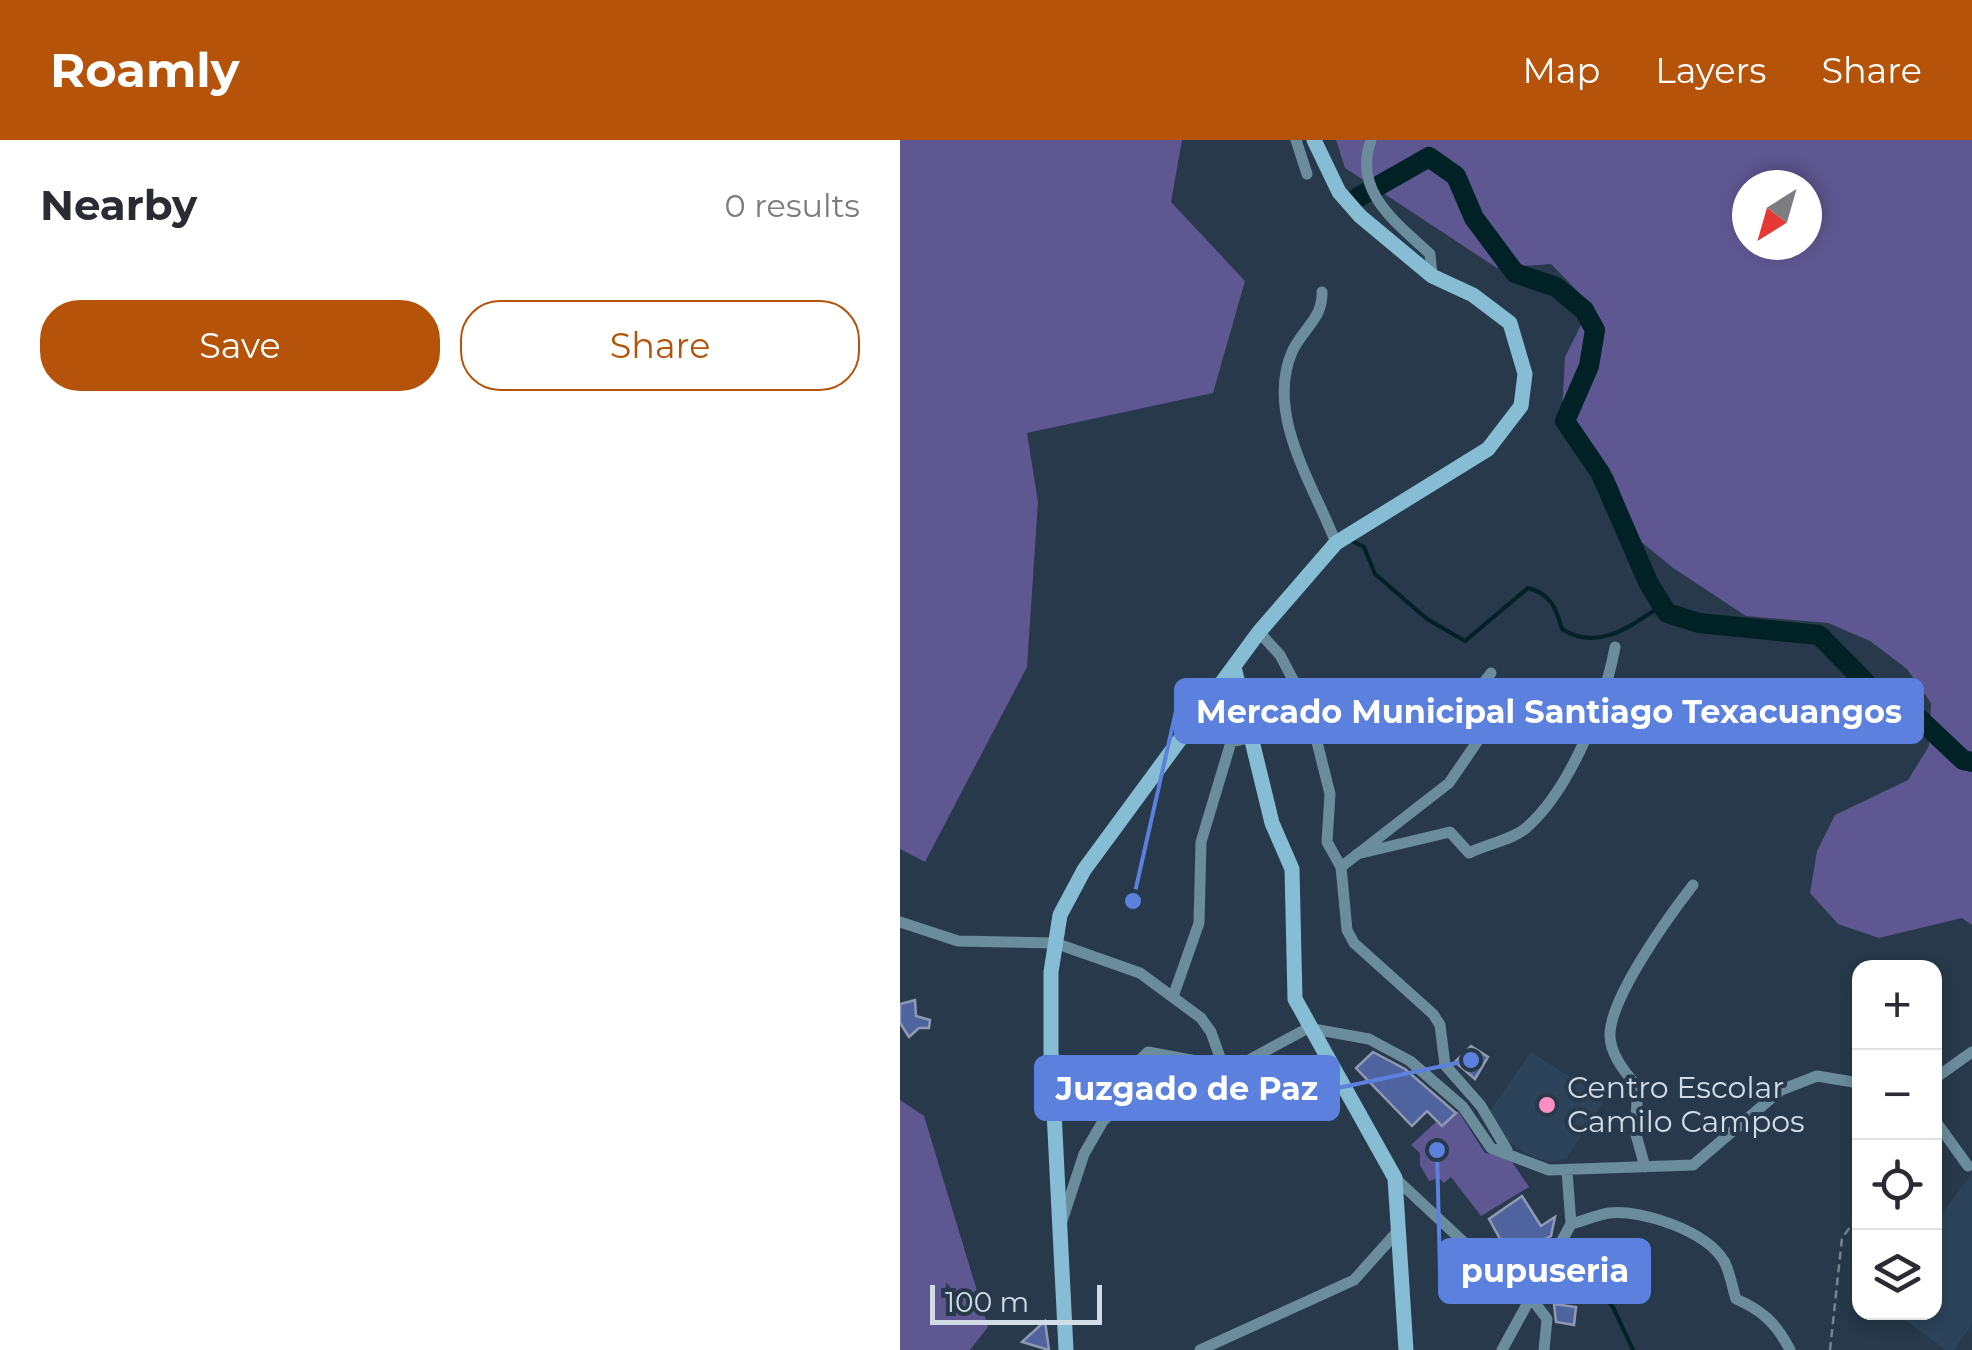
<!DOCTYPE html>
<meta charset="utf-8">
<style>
:root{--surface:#fff;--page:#f7f7f7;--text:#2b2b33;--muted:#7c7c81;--line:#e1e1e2;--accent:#b45309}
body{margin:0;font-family:Montserrat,sans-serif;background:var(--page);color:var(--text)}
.controls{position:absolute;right:30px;bottom:30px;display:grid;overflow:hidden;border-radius:20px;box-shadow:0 5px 15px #0003}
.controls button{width:90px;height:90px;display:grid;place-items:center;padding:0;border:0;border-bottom:2px solid var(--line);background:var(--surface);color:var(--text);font:50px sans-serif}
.compass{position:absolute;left:832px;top:30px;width:90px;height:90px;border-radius:50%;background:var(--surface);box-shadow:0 5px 15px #0003;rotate:217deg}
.scale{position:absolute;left:30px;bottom:25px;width:172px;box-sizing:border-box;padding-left:10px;border:5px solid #d1dce7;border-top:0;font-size:28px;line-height:35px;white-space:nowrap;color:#d1dce7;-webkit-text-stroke:8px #27394a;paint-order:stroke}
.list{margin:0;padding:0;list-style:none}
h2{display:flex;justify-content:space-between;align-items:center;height:130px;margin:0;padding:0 40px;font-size:42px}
h2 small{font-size:32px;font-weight:400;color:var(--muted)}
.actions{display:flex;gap:20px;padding:30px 40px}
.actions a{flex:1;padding:22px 0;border:2px solid var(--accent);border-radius:40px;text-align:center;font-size:35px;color:var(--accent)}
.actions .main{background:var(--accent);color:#fff}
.icon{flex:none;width:55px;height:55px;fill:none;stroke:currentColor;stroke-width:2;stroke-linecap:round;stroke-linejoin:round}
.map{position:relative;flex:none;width:1072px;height:1210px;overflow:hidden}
header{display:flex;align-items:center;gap:60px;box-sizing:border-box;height:140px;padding:0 50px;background:var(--accent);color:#fff}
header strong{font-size:48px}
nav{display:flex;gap:55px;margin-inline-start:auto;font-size:35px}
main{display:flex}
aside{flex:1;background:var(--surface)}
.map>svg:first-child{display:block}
</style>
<header>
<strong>Roamly</strong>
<nav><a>Map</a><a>Layers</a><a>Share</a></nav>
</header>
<main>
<aside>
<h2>Nearby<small>0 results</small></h2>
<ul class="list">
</ul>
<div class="actions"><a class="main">Save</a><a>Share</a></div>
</aside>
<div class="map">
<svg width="1072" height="1210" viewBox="0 0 1072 1210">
<rect width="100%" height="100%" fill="#27394a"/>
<path fill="#2c435a" d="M631,912L705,959L666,1019L649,1022L630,1016L606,1000L589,972Z
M1072,1033V1185L1054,1210H1046L995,1173L1034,1172L1035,1083Z"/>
<path fill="#5f5791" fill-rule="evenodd" d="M0,0H282L271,62L345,141L313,253L127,293L138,362L127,527L25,722L0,709Z
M436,0H1072V785L1062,778L979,798L938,784L910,753L917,711L935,675L1008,640L1029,606L1031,563L1007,529L970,501L928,483L846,476L773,428L739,400L714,337L662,271L665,217L691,165L651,124L597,128L445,28ZM847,45H907V105H847Z
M0,960L24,976L88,1187L70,1210H0Z
M558,971L585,1013L608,1016L629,1047L581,1076L551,1037L544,1043L539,1038L529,1041L520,1025V1013L511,1005L537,981L543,986Z"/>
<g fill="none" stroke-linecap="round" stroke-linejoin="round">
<path stroke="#002125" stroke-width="4" d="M450,400L464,407L475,434L527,479L565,501L628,448C651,454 656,468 662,489C698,512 731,486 762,465
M676,1159L705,1158L713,1167L733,1210"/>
<path stroke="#002125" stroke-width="20" d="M457,58L529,17L556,36L574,78L615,133L656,147L684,170L695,190L689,226L665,281L701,334L749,444L767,473L799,483L919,495L976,553L1010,570L1063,620L1072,622"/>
</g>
<path fill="#4f639e" stroke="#8f99b2" stroke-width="2.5" d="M15,860L16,876L30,880L29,888H19L9,897L0,883V864Z
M571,906L588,917L575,939L555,922Z
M473,912L505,929L556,973L542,986L527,971L512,986L456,928Z
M622,1056L641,1086L655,1077L651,1096L638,1103L642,1110L628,1124L605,1108L589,1079Z
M654,1164L676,1167L674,1185L656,1182Z
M145,1181L149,1210L122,1202Z"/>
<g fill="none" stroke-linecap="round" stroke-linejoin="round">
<path stroke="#758492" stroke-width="2.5" stroke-dasharray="8 5" stroke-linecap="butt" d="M930,1210L942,1098L959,1075"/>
<path stroke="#6b8c9b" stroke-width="11" d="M396,0L407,34
M471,0C452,52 497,83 530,114L532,136
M422,152C423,179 402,189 392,212C365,275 414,346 436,403
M359,492L380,515L409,570L430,654L427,702L441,727L447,790L454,803L533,874L540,885L545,925L581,966L607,1010
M457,714L550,692L569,713C587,704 612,700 626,688C670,650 705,562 715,507
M441,727L549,643L590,583L581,546L591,533
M0,782L58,801L155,803L240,833L301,878L311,892L323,926
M274,854L299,783L301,702L331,602L349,598
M1034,939L1072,912
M1034,979L1068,1026
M745,1027L735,991L738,948C726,933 709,914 710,893C712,855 769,776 793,745
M495,1038L585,1122L641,1143
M162,1081L184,1014L203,981L221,963L232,928L248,912L334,928L408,888L469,899L510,921L563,967L591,1008L649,1030L793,1025L881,950L917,936L959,943
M671,1084C683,1081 697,1075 709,1073C742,1069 806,1091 824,1121C830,1132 832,1147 836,1159C862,1170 877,1184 890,1210
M632,1159L647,1179L644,1210
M300,1210L454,1140L497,1092
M602,1210L671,1084L667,1031"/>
<path stroke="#86bcd4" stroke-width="15" d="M334,527L372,683L392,729L395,859L495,1038L506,1210
M166,1210L151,912V832L160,775L184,730L359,492L436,403L588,309L621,266L625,234L610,183L573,155L532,136L460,76L439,52L414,0"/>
</g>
<circle fill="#fb8fc3" stroke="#27394a" stroke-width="4" cx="647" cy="965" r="10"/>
<g text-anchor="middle" stroke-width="8" stroke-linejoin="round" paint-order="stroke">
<g font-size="30" fill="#d1dce7" stroke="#27394a" text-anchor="start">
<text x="667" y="958">Centro Escolar<tspan x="667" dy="34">Camilo Campos</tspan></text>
</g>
</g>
<path fill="none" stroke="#5c80dd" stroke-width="4" d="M233 761L276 571M571 920L438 948M537 1010L540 1131"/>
<g fill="#5c80dd" stroke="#27394a" stroke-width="4">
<circle cx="233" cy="761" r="10"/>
<circle cx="571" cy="920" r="10"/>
<circle cx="537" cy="1010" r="10"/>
</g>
<g fill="#5c80dd" stroke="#5c80dd" stroke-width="4">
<rect x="276" y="540" width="746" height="62" rx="10"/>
<rect x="136" y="917" width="302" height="62" rx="10"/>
<rect x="540" y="1100" width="209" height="62" rx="10"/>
</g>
<g font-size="32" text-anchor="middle" font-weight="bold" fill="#fff">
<text x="649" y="583">Mercado Municipal Santiago Texacuangos</text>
<text x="287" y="960">Juzgado de Paz</text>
<text x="645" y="1142">pupuseria</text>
</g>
</svg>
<div class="controls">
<button>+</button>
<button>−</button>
<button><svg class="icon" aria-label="locate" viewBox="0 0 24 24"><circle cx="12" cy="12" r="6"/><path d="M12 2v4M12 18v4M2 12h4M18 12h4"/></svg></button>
<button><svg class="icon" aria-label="layers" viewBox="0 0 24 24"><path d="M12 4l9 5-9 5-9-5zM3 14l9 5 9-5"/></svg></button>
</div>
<svg class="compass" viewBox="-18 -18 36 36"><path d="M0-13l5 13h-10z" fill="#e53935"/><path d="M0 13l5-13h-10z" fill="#7c7c81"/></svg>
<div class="scale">100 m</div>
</div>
</main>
